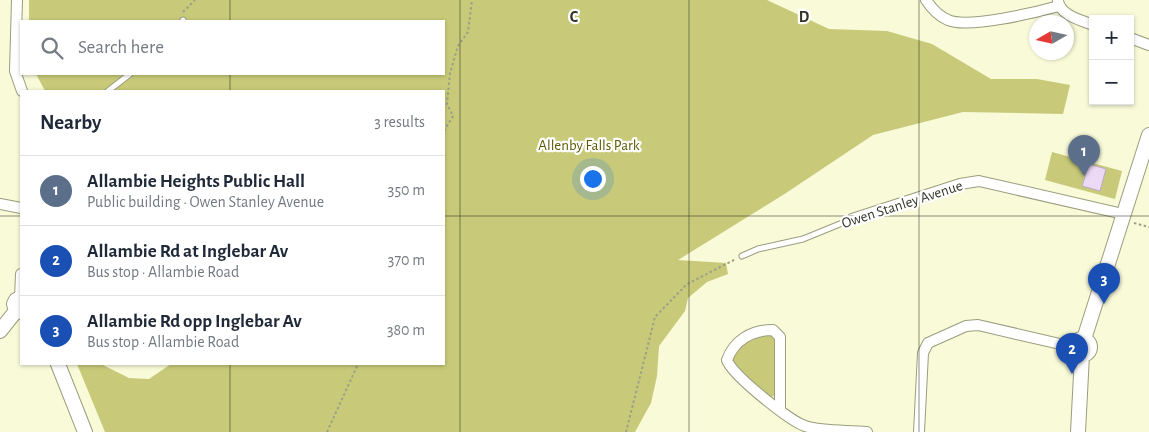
<!DOCTYPE html>
<meta charset="utf-8">
<style>
:root{--surface:#fff;--page:#f2f2f3;--text:#1f2937;--muted:#747a83;--line:#e0e1e3;--accent:#9244b4}
body{margin:0;font-family:"Alegreya Sans",sans-serif;background:var(--page);color:var(--text)}
.controls{position:absolute;right:15px;top:15px;display:grid;overflow:hidden;border-radius:0px;box-shadow:0 1px 4px #0004}
.controls button{width:45px;height:45px;display:grid;place-items:center;padding:0;border:0;border-bottom:1px solid var(--line);background:var(--surface);color:var(--text);font:25px sans-serif}
.compass{position:absolute;left:1029px;top:15px;width:45px;height:45px;border-radius:50%;background:var(--surface);box-shadow:0 1px 4px #0004;rotate:261deg}
.you{position:absolute;left:592px;top:178px;width:18px;height:18px;margin:-12px;border:4px solid #fff;border-radius:50%;background:#1a73e8;box-shadow:0 0 0 8px #1a73e833}
.badge{display:grid;place-items:center;width:32px;height:32px;border-radius:50%;background:var(--accent);color:#fff;font-size:16px;font-weight:700}
.pin{position:absolute;translate:-50% -41px;filter:drop-shadow(0 1px 2px #0008)}
.pin::after{content:'';position:absolute;top:26px;width:18px;height:15px;background:inherit;clip-path:polygon(0 0,100% 0,50% 100%)}
.list{margin:0;padding:0;list-style:none}
h2{display:flex;justify-content:space-between;align-items:center;height:65px;margin:0;padding:0 20px;font-size:21px}
h2 small{font-size:16px;font-weight:400;color:var(--muted)}
.list li{display:grid;grid-template-columns:32px 1fr auto;gap:15px;align-items:center;box-sizing:border-box;height:70px;padding:0 20px;border-top:1px solid var(--line)}
.list b{display:block;font-size:19px;white-space:nowrap}
.list p{margin:0;font-size:16px;white-space:nowrap;color:var(--muted)}
.list em{font-size:16px;font-style:normal;color:var(--muted)}
.icon{flex:none;width:28px;height:28px;fill:none;stroke:currentColor;stroke-width:2;stroke-linecap:round;stroke-linejoin:round}
.map{position:relative;flex:none;width:1149px;height:432px;overflow:hidden}
.search{position:absolute;background:var(--surface);box-shadow:0 1px 4px #0004;left:20px;top:20px;width:425px;height:55px;display:flex;align-items:center;gap:12px;box-sizing:border-box;padding:0 18px;border-radius:0px;color:var(--muted);font-size:19px}
.panel{position:absolute;background:var(--surface);box-shadow:0 1px 4px #0004;left:20px;top:90px;width:425px;height:275px;border-radius:0px}
.map>svg:first-child{display:block}
</style>
<div class="map">
<svg width="1149" height="432" viewBox="0 0 1149 432">
<rect width="100%" height="100%" fill="#f8fad8"/>
<path fill="#c8ca79" d="M29,0H767L829,29L887,31L932,44L991,79H1037L1070,85L1063,114L963,112L873,135L786,193L678,260L726,263L728,274L707,282L688,298L685,311L659,346L657,376L651,403L635,432H105L77,364H101L129,378L149,379L171,364H444V91H45L36,74H444V21H29Z
M1052,152L1122,171L1115,199L1045,180Z
M772,333L776,340L775,388L774,396L771,397L731,362C735,344 755,336 772,333Z"/>
<path fill="#ecd9f6" stroke="#bca9c5" d="M1089,164L1106,169L1100,191L1082,186Z"/>
<g fill="none" stroke-linecap="round" stroke-linejoin="round">
<g stroke="#9b9d7d" stroke-width="7">
<path id="lane" d="M183,21V20
M108,91L130,74
M742,256L758,249L803,239L852,219"/>
</g>
<g stroke="#9b9d7d" stroke-width="12">
<path id="street" d="M17,0L15,71L22,91
M926,0C932,9 938,16 948,20C968,29 1037,12 1059,6
M1058,1C1061,16 1081,20 1093,25
M1130,38L1149,45
M0,204L21,208
M852,219L960,184L979,181L1123,214
M20,298L21,274
M780,409V337L773,330C752,330 734,340 727,360C732,375 790,421 805,426C824,432 847,430 867,432
M919,432L923,353L928,343L966,326L978,325L1073,347"/>
</g>
<g stroke="#9b9d7d" stroke-width="16">
<path id="secondary" d="M21,298L16,300L14,304L16,311L21,312
M0,331L16,311
M1074 347a8 8 0 1 1 16 0a8 8 0 1 1-16 0Z
M1084,339L1149,135
M58,364L85,432
M1078,432L1082,355"/>
</g>
<path stroke="#9e9f87" stroke-width="2" stroke-dasharray="2.5 2.5" stroke-linecap="butt" d="M183,12L195,0
M444,131L453,116L447,104L450,73L458,46L468,32L472,0
M1134,223L1149,227
M327,432L358,364
M626,432L655,317L687,284L736,259"/>
<use href="#lane" stroke="#fff" stroke-width="5"/>
<use href="#street" stroke="#fff" stroke-width="10"/>
<use href="#secondary" stroke="#fff" stroke-width="14"/>
</g>
<path fill="none" stroke="#323326" stroke-width="1" stroke-opacity="0.55" d="M230,0V21M460,0V432M689,0V432M919,0V432M230,74V91M0,216H21M444,216H1149M230,364V432"/>
<g text-anchor="middle" stroke-width="4.5" stroke-linejoin="round" paint-order="stroke">
<g font-size="15" fill="#5b5b07" stroke="#fff">
<text x="589" y="150">Allenby Falls Park</text>
</g>
<g font-size="15" fill="#323326" stroke="#fff">
<text transform="translate(902 204) rotate(-18)" y="5">Owen Stanley Avenue</text>
</g>
</g>
<g font-size="16" text-anchor="middle" font-weight="bold" fill="#323326" stroke="#fff" stroke-width="4.5" stroke-linejoin="round" paint-order="stroke">
<text x="574" y="22">C</text>
<text x="804" y="22">D</text>
</g>
</svg>
<div class="controls">
<button>+</button>
<button>−</button>
</div>
<svg class="compass" viewBox="-18 -18 36 36"><path d="M0-13l5 13h-10z" fill="#e53935"/><path d="M0 13l5-13h-10z" fill="#747a83"/></svg>
<div class="you"></div>
<div class="pin badge" style="left:1084px;top:176px;background:#5c6f8a">1</div>
<div class="pin badge" style="left:1072px;top:374px;background:#1a4fb4">2</div>
<div class="pin badge" style="left:1104px;top:304px;background:#1a4fb4">3</div>
<div class="search"><svg class="icon" aria-label="search" viewBox="0 0 24 24"><circle cx="10" cy="10" r="6"/><path d="M15 15l6 6"/></svg>Search here</div>
<section class="panel">
<h2>Nearby<small>3 results</small></h2>
<ul class="list">
<li><span class="badge" style="background:#5c6f8a">1</span><div><b>Allambie Heights Public Hall</b><p>Public building · Owen Stanley Avenue</p></div><em>350 m</em></li>
<li><span class="badge" style="background:#1a4fb4">2</span><div><b>Allambie Rd at Inglebar Av</b><p>Bus stop · Allambie Road</p></div><em>370 m</em></li>
<li><span class="badge" style="background:#1a4fb4">3</span><div><b>Allambie Rd opp Inglebar Av</b><p>Bus stop · Allambie Road</p></div><em>380 m</em></li>
</ul>
</section>
</div>
